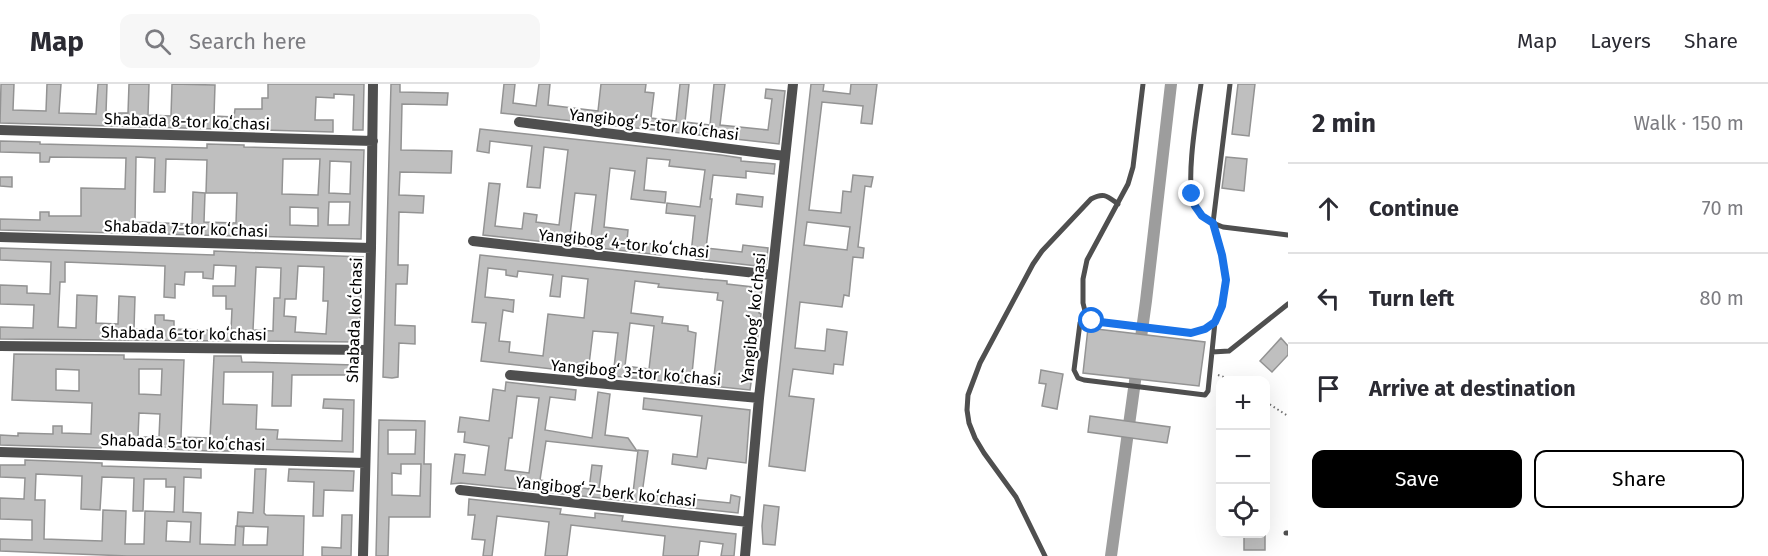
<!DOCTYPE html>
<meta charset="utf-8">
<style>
:root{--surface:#fff;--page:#f7f7f7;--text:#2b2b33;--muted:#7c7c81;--line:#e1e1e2;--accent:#000}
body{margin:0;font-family:"Fira Sans",sans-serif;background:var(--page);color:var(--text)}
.controls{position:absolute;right:18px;bottom:18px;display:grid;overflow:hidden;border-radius:12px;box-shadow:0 6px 24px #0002}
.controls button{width:54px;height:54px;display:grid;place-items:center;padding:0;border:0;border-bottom:2px solid var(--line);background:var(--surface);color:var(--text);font:30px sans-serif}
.stop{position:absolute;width:18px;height:18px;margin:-14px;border:4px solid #1a73e8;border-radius:50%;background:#fff}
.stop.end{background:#1a73e8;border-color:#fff;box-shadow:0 2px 6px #0008}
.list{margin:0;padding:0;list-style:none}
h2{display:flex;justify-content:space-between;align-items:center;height:78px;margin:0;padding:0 24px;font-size:26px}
h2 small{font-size:20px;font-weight:400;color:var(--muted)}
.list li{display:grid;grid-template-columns:39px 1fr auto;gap:18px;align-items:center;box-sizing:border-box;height:90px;padding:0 24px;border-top:2px solid var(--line)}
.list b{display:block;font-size:22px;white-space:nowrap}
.list em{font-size:20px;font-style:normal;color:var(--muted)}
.actions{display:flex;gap:12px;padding:18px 24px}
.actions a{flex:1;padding:14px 0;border:2px solid var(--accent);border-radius:12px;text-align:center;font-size:21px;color:var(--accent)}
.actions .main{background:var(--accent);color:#fff}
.icon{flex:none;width:33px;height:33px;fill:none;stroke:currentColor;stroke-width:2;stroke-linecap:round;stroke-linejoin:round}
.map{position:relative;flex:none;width:1288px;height:472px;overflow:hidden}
header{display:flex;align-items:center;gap:36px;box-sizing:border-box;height:84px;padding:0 30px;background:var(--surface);border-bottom:2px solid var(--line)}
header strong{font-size:28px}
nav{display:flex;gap:33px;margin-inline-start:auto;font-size:21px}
.search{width:420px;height:54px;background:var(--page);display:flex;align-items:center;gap:15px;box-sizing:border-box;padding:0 21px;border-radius:12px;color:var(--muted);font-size:22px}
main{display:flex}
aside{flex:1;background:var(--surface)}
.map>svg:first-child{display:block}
</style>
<header>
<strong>Map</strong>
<div class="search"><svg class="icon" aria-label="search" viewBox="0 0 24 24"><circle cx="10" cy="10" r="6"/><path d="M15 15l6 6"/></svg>Search here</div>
<nav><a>Map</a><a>Layers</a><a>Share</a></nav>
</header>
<main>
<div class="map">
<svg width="1288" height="472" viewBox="0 0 1288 472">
<rect width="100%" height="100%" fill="#fff"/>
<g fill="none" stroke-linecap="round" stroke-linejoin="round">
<path stroke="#9d9d9d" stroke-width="12" d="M1111,472L1146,217L1171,0"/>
</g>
<path fill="#bfbfbf" stroke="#939393" stroke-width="1.5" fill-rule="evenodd" d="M1,0H14L13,26L46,27L47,0H61L59,29L96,30L98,0H107L106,29H128L129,0H149L148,31L171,32L172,0L215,1L214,32L234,33L235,25H262V14H268V0H364L363,46H353L354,11L334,10V14L316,13L315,36H333V48L0,39Z
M391,0H400V8L448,9L447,21L402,20L401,66L452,67L451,89L400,88L399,111L424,112L423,129L399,128L398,181H408L407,200H396L395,241L415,242V260L399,259L398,293L392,294L383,293Z
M504,0H515L513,19L536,22L539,0H550L548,21L598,27L601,0H646L645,8L654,9L651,34L676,37L680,0H689L685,38L710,41L714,0H725L720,41L768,46L772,15L765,14L766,5L785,7L779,60L501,29Z
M811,0H824L823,7L850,10L851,0H877L872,40L861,39L863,22L822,18L809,126L841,129L843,107L851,108L853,91L873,93L871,103L865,102L858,163L864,164L863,174L853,173L849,212L844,211L842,223L800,218L795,264L825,267L827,245L847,248L843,281L834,280L833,290L793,285L789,312L814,315L805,387L769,382ZM807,138L850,143L847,166L804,161Z
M1238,0H1255L1249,52L1232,50Z
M480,45L721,71L741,74V77L775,80L774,90L746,87V94L713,91L710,115H712L706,164L742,168L743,161L768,164L766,183L696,175L697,171L691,170L695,132L666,129L667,119L700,123L705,86L669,82L670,76L647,74L644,106L666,108L665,119L631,115L635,87L610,84L607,112L604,143L628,146L627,157L662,161L661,171L483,151L489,99L500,100L495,142L522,145L524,129L537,131L536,138L559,141L568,66L544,63L540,104L527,103L532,62L490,57L489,69L477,67ZM575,109L596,111L591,153L570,151Z
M0,57L40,58V60L207,64V60L244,61V63L364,66L361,155L0,146V135L40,136V128H49V132H81V104L125,105L126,74L50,73L49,78H40V69L0,68ZM136,73L155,74L154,108H165L166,75L207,76L206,109H237L236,139L204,138L205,109L193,108L192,140L135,138ZM283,75H320L318,111L282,110ZM330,77L351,78L350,110L329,109ZM329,118H350L349,141H328ZM290,123L318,124V142L290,141Z
M1226,73L1247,75L1244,107L1222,104Z
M0,93H12V103L0,102Z
M737,110L763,113L762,123L736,120Z
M0,164L214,171V167L363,173L359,258L0,255V243L33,244L34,221L0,220V201L27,202V209L50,210L51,178L0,176ZM65,178L165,182L164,213L175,214V200L184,201L185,188H203V194L213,195L214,181L236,182L235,202H213V212H226V225H232L231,247L174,245V237L164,236V231H155V246L134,245L135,213L119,212L118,240L96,239L97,212L77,211L76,244L58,243L60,198H65ZM298,182L324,183L323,217H328L326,250L295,248L296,233L284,232L285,215H296ZM256,183L281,184L280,214H274L273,247L253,246Z
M480,171L703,195L727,197V200L762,204L759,229L761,230L750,306L613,292L618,249L593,247L588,289L481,277L486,239L472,238ZM488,184L506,186V191L517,193L518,187L553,191L550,212L560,213L562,192L588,195L584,234L548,230L543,272L509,268L510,258L499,257L503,226L513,228L514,216L485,213ZM635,197L659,200L658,203L718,209L717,216L723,217L714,292L692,290L696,249L688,247V242L662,239L663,233L631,229ZM630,239L654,242L649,285L625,282Z
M1088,244L1205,258L1199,302L1083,289Z
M1281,254L1288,262V271L1272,288L1260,277Z
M14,270L124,271V275L184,276L181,353L210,354L214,272H241L242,278L355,281V291H292L291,322H272L273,288H224L223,320L257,321L256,345L278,346L277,355L342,357L343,325L323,324L324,315L354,316L353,368L244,365L243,367H209L168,365V363L101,361V364L0,361V351L18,352V349L53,350V342H62V349L91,350L92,319L12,316ZM56,285L79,286V307L56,306ZM139,285H162L161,311L139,310ZM139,329L160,330L159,353H138Z
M1041,286L1063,290L1057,325L1042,322L1046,300L1039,299Z
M506,298L576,306L575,316L550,313L545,346L592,354L598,308L610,310L605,351L628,354L637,367L546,357L540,396L589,405L592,381L602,382L599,405L633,409L638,366L648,367L642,410L730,419L731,411L740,413L738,429L461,399L451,400L455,370L465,371L463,389L485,391L489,362L464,358L465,348H458L460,333L489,337L493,305L505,307ZM517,312L539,314L529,389L505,386L509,354H512Z
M644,314L750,326L746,379L708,374L706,385L672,380L673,370L697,373L702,332L643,325Z
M1090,332L1170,343L1167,359L1088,348Z
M379,336L425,337L424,380H431L430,433H389L388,472H376ZM388,346H416L415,370H388ZM401,380H421L420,412L392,411V389L401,390Z
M25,376L102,379V382L201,385V394L184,393L183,428L201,429L200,460L235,461L236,442L244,443L243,461H267L268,443L237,442L238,428L253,429L255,385H266L264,429L266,431L304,432L303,472H128L0,467V455L32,456V436L0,435V414L24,415L25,394L0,393V381H25ZM36,390L82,392L81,425L100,426L102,393L134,394L133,427H143L144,395H166V403H175L174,428L145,427L144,460H125L126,427L103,426L102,457L44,455L45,416H35ZM167,437L191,438L190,458L166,457Z
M289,385L354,387L353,407L324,406L323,432H313L314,398L288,397Z
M469,415L561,425L560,430L595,434V429L623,432L622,437L736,450L734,472H721L723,460L700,457L698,472H663L665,452L571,441L567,472H545L549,438L497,432L492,472H483L485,456L472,455L475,431H468Z
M764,421L779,423L775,461L763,460L762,442Z
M342,431H352L351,472H322V463L341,464Z
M1244,450H1265V466H1244Z"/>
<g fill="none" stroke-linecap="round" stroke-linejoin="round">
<path stroke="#717171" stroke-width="2" stroke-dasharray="1.5 3" stroke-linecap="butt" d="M1218,291L1232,296
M1266,318L1288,332"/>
<path stroke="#4f4f4f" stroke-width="5" d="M1143,0L1133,83L1128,100L1087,176L1083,195V219L1086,231L1092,237L1191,249L1205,245L1215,238L1222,222L1225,196L1222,171L1213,139L1230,0
M1201,0C1197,29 1185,96 1194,120C1199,132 1211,139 1223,143L1288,151
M1086,231L1080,239L1074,286L1078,294L1084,296L1205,311L1208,307L1215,238
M1212,268L1229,267L1288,220
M1286,449H1288
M1045,472L1016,413L984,369L975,354L969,339L967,326L968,311L980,279L1033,180L1042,167L1091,115C1104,108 1107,112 1118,120"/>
<path stroke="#4f4f4f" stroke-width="10" d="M519,38L785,72
M0,46L373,57
M0,153L371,164
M473,157L772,191
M0,262L367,266
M510,291L759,314
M0,368L365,379
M460,406L748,438
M363,472L371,164L373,0
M745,472L759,314L793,0"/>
</g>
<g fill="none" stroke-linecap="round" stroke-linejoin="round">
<path stroke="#1a73e8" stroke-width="8" d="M1092,237L1191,249L1205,245L1215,238L1222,222L1226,196L1222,171L1213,139L1202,132L1195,122L1192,110"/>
</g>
<g text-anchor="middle" stroke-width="4.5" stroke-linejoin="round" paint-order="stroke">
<g font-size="16" fill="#000" stroke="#fff">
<text transform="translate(187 37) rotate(2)" y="6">Shabada 8-tor koʻchasi</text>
<text transform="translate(654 40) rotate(7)" y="6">Yangibogʻ 5-tor koʻchasi</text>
<text transform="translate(186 144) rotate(2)" y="6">Shabada 7-tor koʻchasi</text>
<text transform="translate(624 159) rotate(6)" y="6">Yangibogʻ 4-tor koʻchasi</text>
<text transform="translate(753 234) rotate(-84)" y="6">Yangibogʻ koʻchasi</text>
<text transform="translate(354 236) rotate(-88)" y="6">Shabada koʻchasi</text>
<text transform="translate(184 249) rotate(1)" y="6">Shabada 6-tor koʻchasi</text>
<text transform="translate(636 288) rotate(5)" y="6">Yangibogʻ 3-tor koʻchasi</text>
<text transform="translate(183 358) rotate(2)" y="6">Shabada 5-tor koʻchasi</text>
<text transform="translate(606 407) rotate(6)" y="6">Yangibogʻ 7-berk koʻchasi</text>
</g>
</g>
</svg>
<div class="controls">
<button>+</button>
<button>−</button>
<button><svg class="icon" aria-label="locate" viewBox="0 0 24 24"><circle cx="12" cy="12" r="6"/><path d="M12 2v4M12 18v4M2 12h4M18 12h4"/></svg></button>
</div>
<div class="stop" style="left:1092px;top:237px"></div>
<div class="stop end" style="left:1192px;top:110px"></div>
</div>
<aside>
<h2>2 min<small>Walk · 150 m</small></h2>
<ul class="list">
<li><svg class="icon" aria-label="ahead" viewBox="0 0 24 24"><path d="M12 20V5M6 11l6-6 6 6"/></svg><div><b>Continue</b></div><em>70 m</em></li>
<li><svg class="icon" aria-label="left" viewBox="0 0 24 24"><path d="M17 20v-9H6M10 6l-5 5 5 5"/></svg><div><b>Turn left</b></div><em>80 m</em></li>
<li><svg class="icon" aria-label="arrive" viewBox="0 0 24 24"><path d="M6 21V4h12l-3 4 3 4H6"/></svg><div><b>Arrive at destination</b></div></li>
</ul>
<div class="actions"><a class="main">Save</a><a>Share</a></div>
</aside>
</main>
